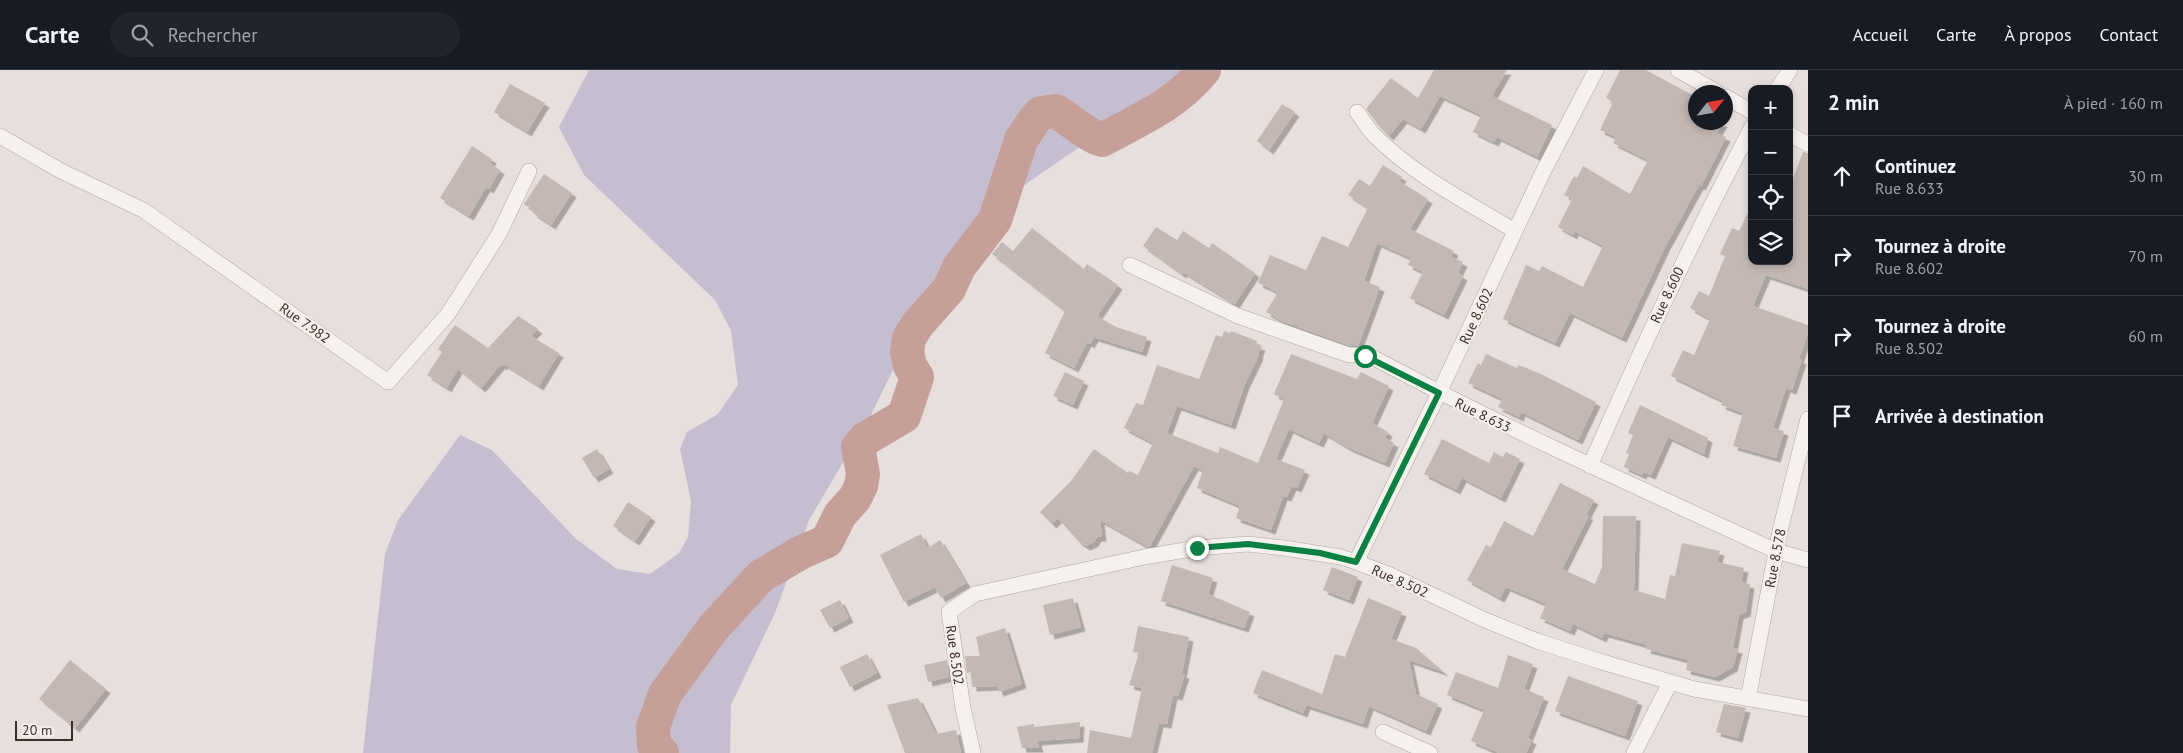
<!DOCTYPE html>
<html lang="fr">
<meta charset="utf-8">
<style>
:root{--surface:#171b24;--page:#20242c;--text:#f1f3f6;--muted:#9ea1a6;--line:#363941}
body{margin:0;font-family:"PT Sans",sans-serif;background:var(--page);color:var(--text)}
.controls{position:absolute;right:15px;top:15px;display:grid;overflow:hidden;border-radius:10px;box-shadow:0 2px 8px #0003}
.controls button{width:45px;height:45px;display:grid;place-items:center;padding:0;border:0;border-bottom:1px solid var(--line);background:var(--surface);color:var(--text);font:25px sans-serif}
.compass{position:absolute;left:1688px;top:15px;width:45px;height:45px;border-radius:50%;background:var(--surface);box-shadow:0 2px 8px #0003;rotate:59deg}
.scale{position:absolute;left:15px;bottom:12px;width:58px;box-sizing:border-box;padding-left:5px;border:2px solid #3c2d27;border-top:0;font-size:14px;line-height:18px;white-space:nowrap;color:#3c2d27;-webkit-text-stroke:4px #f4eeec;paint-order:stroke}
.stop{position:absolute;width:15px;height:15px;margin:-11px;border:4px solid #0b8043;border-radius:50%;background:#fff}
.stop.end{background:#0b8043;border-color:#fff;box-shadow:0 1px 5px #0008}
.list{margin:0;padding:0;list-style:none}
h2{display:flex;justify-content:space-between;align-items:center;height:65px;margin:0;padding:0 20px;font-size:21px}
h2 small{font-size:16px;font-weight:400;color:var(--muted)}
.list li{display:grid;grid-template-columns:32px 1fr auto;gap:15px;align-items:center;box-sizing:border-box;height:80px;padding:0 20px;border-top:1px solid var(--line)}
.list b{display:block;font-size:19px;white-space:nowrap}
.list p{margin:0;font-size:16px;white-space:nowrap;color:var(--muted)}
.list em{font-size:16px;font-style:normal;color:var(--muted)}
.icon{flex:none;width:28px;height:28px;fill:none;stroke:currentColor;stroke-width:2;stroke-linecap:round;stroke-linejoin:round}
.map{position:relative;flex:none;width:1808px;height:683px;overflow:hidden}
header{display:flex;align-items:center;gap:30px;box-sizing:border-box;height:70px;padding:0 25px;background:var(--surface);border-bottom:1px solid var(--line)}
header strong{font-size:24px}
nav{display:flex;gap:28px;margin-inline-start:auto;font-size:18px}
.search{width:350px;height:45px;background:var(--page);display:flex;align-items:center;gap:12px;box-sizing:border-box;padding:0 18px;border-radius:28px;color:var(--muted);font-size:19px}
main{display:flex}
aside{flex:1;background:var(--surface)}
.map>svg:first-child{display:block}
</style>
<header>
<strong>Carte</strong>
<div class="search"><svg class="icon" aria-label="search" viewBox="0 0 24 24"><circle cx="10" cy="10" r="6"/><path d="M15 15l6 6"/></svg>Rechercher</div>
<nav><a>Accueil</a><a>Carte</a><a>À propos</a><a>Contact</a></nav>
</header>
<main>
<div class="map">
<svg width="1808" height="683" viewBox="0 0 1808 683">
<defs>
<filter id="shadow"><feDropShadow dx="4.5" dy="4.5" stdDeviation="0" flood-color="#0004"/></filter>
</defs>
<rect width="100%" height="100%" fill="#e6dfdd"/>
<path fill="#c5bed0" d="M589,0H1201L1132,41L1023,116L936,212L870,347L809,450L775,543L731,635L730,683H363L385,484L398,450L460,365L492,380L576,469L617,499L650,504L679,483L688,467L691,431L680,379L687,362L718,344L738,315L731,261L715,230L584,105L559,57Z"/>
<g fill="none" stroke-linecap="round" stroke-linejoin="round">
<path stroke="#c69f98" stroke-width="34" d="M662,683L654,675L653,657L665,624L714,557L761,506L800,483L827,471L840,445L855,428L861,416L863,404L858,377L865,369L904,346L917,307L910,296L907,282L909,268L918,254L949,219L959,197L995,150L1021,70L1035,49L1041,43L1056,41C1070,50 1088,66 1102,70C1139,50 1177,34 1204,0"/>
</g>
<path fill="#c3b8b4" filter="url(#shadow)" d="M1434,0H1507L1492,26L1552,55L1537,87L1497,67L1494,72L1473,62L1481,45L1440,26L1421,59L1403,49L1389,66L1379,56L1366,39L1391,8L1418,28Z
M1620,0H1646L1696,27V52H1723L1717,63L1726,67L1701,116L1699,115L1665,177L1622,268L1570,243L1555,273L1503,249L1526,195L1539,201L1542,196L1583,217L1603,176L1574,161L1573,165L1558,157L1572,129L1564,125L1574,106L1577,108L1583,96L1630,124L1648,90L1613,73L1616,67L1600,60L1613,32L1606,28Z
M510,14L545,33L527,62L494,42Z
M1282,34L1295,42L1269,80L1257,71Z
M472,76L492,89L490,93L500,100L489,119L486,117L469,146L440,128Z
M1803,82L1808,83V219L1766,205L1753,236L1808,255V263L1799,289L1802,290L1792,320L1786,318L1773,358L1784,361L1776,388L1733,376L1743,343L1721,335L1723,331L1671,306L1683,280L1694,285L1710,249L1690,238L1699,221L1709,226L1725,186L1720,184L1732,158L1739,161L1752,134V191H1789V119Z
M1383,95L1402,107L1399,111L1428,129L1410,159L1454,181L1451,187L1463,192L1458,203L1463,206L1444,245L1410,228L1423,202L1408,195L1411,188L1377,173L1364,211L1380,217L1358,276H1351L1284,252L1266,242L1278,222L1258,213L1270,185L1306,200L1322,166L1348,177L1368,138L1348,125L1359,109L1370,116Z
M544,104L572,123L551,155L533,143L534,140L524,134Z
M1156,157L1177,170L1183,161L1209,178L1212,173L1255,203L1235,234L1183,202L1182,204L1143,176Z
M1032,158L1084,199L1087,194L1118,215L1097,246L1116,257L1147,267L1142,282L1094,267L1090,274L1087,272L1074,298L1045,283L1065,241L992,184L1002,172L1013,181Z
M518,246L538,259L531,266L559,283L539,316L504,294L502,296L501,294L481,318L458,299L447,318L427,305L442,282L438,279L455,255L488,278Z
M1224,261L1230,263L1231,261L1257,271L1256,275L1261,276L1258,284L1259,285L1245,314L1231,355L1177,336L1167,363L1218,383L1220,377L1258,393L1284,329L1274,324L1291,284L1357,309L1361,302L1389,316L1372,353L1388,362L1385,368L1394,373L1385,393L1349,378L1324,363L1319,373L1289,359L1276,389L1305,400L1297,418L1292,416L1287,427L1283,426L1271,460L1236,448L1240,436L1197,418L1203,400L1194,396L1150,476L1148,477L1100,450L1102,467H1097L1094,472L1086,476L1079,472L1058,448L1052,454L1040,442L1071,411L1094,379L1128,403L1129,401L1138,405L1153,373L1124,358L1136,333L1143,335L1157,295L1199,309L1216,265L1222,267Z
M1486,284L1517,298L1519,295L1543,305L1596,332L1578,370L1521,342L1519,347L1498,337L1502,329L1468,313L1478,293L1481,295Z
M1065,302L1084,311L1073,335L1053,326Z
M1640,335L1708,368L1704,384L1668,367L1651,405L1643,402L1642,405L1624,397L1629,384L1626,383L1633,365L1628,363Z
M1442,369L1489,393L1494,382L1503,387L1506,382L1520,389L1501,428L1462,408L1456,420L1424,404Z
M597,379L609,399L594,408L582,388Z
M1560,413L1594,430L1586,445H1589L1562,499L1595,514L1602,497L1603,446H1636L1634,520L1665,529L1670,505L1675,506L1682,473L1720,481L1717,492L1744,498L1741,512L1750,514L1746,542L1739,545L1733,578L1738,579L1733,597L1715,607L1686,600L1688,590L1646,579L1647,575L1604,563L1602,568L1573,554L1570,561L1540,548L1546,534L1506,517L1500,528L1467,510L1486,475L1491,477L1504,451L1533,466Z
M628,432L651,447L635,471L613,456Z
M921,464L928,478L940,470L966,513L941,528L935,517L904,532L880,485Z
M1172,495L1213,508L1208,524L1250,542L1244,558L1161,531Z
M1332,497L1358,507L1349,530L1323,520Z
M1073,528L1081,557L1050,565L1043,535Z
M1368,528L1402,542L1391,569L1416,578L1444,602L1409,590L1416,624L1438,634L1426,661L1369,636L1363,654L1306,635L1303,643L1253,623L1262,600L1322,624L1335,584L1345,587Z
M840,530L849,548L830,558L820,540Z
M1138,556L1189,567L1182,604H1185L1178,626L1173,625L1167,654L1159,653L1152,683H1087L1090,660L1131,668L1142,618L1129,615L1139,583L1133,582Z
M1005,558L1022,614L999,622L997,616L972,617L971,602L967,603L965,586H980L976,567Z
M867,584L877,603L850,617L840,597Z
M1508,585L1533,594L1524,619L1544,627L1528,668L1532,670L1526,683H1499L1471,671L1484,640L1447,625L1456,602L1498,618Z
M70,590L106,619L75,658L39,629Z
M947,590L949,607L928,612L924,595Z
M1568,606L1638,631L1625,666L1555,641Z
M918,628L936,664L956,660L961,683H905L887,635Z
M1724,634L1746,638L1738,668L1716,662Z
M1080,652L1079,668L1037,671L1039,678H1022L1017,657L1034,654V657Z"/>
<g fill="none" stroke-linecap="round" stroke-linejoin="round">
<g stroke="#b0a6a3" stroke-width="16">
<path id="street" d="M1678,0L1717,22
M1777,19L1790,0
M1726,27L1752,42
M1357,42C1363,50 1368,59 1375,66C1415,106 1467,132 1515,161
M1789,64L1808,74
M0,66L61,101L143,140L388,312L448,244L499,164L529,101
M1130,195L1238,246L1349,285H1365L1374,288C1505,358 1641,419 1776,481L1808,490
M1590,396C1640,281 1693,168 1752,57
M1356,492L1439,323L1541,106L1596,0
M1748,629L1780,461L1808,349
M1383,662L1430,683
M973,683L963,638L949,542L975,524L1144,487L1197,478L1248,474L1284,478L1341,487L1356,492L1388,504L1485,550L1537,571L1599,591L1694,619L1808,639
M1634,683L1670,613"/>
</g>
<use href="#street" stroke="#f5f1ef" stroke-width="15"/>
</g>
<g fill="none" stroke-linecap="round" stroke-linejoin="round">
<path stroke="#0b8043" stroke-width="6" d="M1197,478L1248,474L1320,483L1356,492L1439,323L1365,286"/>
</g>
<g text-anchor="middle" stroke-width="4.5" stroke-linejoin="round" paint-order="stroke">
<g font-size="14" fill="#3c2d27" stroke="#f4eeec">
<text transform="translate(1667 225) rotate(-65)" y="5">Rue 8.600</text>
<text transform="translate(1476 246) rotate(-65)" y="5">Rue 8.602</text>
<text transform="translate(305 253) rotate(35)" y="5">Rue 7.982</text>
<text transform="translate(1483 345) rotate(26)" y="5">Rue 8.633</text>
<text transform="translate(1775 488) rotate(-79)" y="5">Rue 8.578</text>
<text transform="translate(1400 511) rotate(24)" y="5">Rue 8.502</text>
<text transform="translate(955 585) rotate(82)" y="5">Rue 8.502</text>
</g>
</g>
</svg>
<div class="controls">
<button>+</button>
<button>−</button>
<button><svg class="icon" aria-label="locate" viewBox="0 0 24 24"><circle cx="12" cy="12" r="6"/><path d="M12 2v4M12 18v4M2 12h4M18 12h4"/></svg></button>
<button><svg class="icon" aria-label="layers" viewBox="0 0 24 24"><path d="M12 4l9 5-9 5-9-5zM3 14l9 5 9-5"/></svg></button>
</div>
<svg class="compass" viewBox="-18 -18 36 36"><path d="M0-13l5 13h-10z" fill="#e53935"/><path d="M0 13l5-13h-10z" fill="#9ea1a6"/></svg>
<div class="scale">20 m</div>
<div class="stop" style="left:1365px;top:286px"></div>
<div class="stop end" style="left:1197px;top:478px"></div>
</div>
<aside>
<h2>2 min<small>À pied · 160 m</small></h2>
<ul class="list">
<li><svg class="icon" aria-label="ahead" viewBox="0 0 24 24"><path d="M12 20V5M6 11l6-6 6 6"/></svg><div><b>Continuez</b><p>Rue 8.633</p></div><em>30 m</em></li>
<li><svg class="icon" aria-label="right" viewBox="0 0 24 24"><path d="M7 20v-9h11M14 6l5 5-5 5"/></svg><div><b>Tournez à droite</b><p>Rue 8.602</p></div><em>70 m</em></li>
<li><svg class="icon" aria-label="right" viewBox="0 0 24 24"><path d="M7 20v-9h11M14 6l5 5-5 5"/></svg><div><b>Tournez à droite</b><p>Rue 8.502</p></div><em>60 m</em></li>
<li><svg class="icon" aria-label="arrive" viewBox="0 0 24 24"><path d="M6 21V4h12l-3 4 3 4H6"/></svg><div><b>Arrivée à destination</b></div></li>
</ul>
</aside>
</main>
